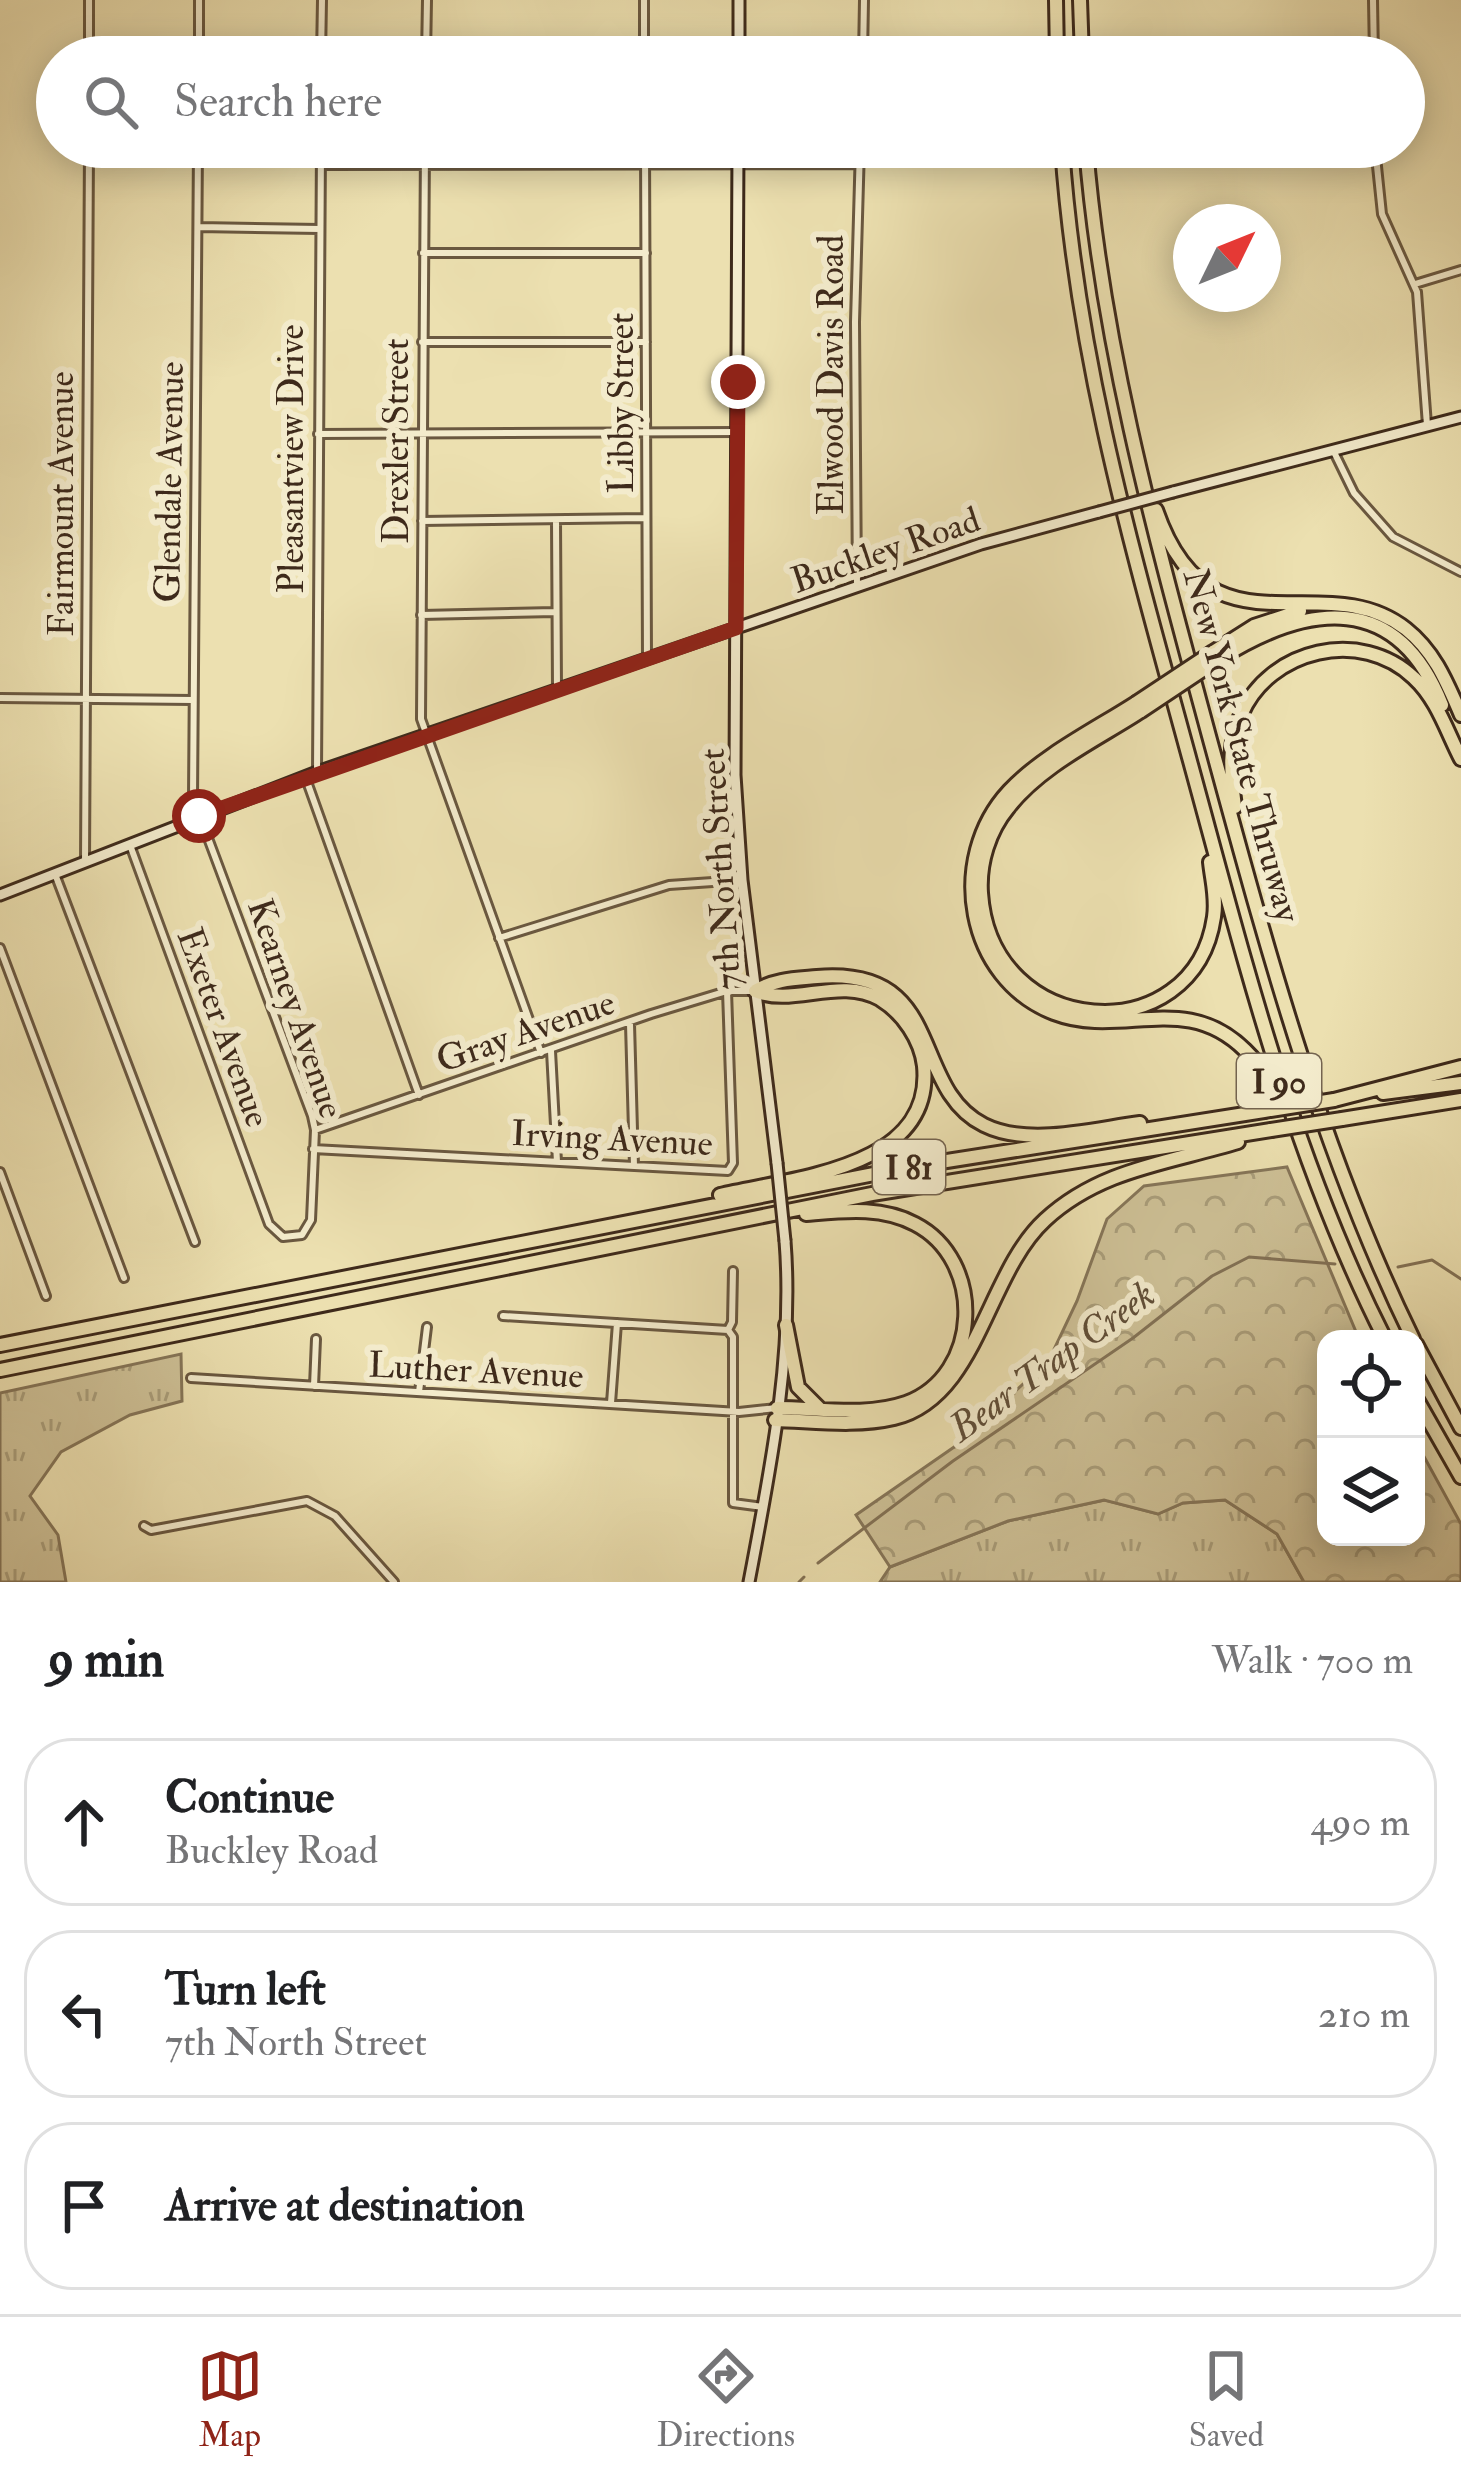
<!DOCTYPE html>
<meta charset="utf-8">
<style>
:root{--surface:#fff;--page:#f6f6f6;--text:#202124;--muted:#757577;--line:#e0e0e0;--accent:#8f2418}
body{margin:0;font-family:"IM FELL Double Pica",serif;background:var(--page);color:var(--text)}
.controls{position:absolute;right:36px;bottom:36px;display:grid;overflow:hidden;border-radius:24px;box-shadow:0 6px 30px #0003}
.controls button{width:108px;height:108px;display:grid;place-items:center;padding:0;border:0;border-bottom:3px solid var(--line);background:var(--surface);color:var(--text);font:60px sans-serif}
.compass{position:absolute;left:1173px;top:204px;width:108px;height:108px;border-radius:50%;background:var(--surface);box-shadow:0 6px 30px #0003;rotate:47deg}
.stop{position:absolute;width:36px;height:36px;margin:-27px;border:9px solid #8f2418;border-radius:50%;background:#fff}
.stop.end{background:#8f2418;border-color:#fff;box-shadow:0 3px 12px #0008}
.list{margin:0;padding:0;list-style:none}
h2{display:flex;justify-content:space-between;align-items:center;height:156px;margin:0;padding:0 48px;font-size:51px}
h2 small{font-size:39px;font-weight:400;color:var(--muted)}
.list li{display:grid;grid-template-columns:78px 1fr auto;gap:36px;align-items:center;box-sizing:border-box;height:168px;margin:0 24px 24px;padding:0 24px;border:3px solid var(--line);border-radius:48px}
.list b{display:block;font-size:45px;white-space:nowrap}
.list p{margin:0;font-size:39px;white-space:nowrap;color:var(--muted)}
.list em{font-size:39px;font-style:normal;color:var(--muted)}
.icon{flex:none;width:66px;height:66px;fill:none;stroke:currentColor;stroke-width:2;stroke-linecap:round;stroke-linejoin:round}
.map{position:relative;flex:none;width:1461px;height:1582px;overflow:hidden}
.search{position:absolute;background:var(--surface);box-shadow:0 6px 30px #0003;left:36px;right:36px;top:36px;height:132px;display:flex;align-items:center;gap:30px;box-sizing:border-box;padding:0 42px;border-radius:66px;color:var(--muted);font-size:45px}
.sheet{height:732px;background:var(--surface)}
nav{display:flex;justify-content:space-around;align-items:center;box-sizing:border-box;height:168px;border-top:3px solid var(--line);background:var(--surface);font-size:33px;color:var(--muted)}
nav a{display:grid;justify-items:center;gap:6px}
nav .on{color:var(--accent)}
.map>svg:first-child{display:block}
</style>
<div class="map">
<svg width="1461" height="1582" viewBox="0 0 1461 1582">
<defs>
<pattern id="grass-tufts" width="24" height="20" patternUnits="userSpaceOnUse" patternTransform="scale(3)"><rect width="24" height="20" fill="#cec197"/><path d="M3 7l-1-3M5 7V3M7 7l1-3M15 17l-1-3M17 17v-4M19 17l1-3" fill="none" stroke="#a99d7a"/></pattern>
<pattern id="forest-crowns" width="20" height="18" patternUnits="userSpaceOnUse" patternTransform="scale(3)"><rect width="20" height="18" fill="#cec197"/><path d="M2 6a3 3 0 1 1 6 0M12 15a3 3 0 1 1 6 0" fill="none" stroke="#a99d7a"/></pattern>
</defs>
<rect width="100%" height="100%" fill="#ece0b0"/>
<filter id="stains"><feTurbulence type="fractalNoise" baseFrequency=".00167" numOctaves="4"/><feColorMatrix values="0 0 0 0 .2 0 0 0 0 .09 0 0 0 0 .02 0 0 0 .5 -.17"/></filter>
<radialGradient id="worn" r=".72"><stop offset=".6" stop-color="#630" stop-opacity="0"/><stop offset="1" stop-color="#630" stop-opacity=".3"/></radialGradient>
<path fill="url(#grass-tufts)" stroke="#867659" stroke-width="3" d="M181,1354L182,1401L130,1415L61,1452L30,1496L58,1535L66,1582H0V1393Z
M1105,1500L1158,1514L1183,1503L1225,1500L1277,1534L1304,1582H880L890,1567L1008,1521Z"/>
<path fill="url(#forest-crowns)" stroke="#867659" stroke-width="3" d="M1287,1167L1359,1339H1326V1537H1416V1442L1461,1524V1582H1304L1277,1534L1225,1500L1183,1503L1158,1514L1104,1500L1008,1521L890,1567L856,1515L957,1445L1049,1360L1077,1301L1107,1219L1144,1186Z"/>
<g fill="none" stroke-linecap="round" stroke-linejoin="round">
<path stroke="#837256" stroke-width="3" d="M1398,1267L1432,1260L1461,1279
M818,1563L953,1461L1133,1338L1212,1276L1249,1257L1335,1264
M799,1582L804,1577"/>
<g stroke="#6a5840" stroke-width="12">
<path id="street" d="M1373,0L1374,57
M89,57V0
M199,57V0
M321,57L322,0
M426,57L427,0
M644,57V0
M863,57L864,0
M425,147L421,719L541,1053
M645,147L647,658
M1375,147L1382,214L1417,292L1427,425
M321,165L859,164
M198,227L320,229
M423,253H646
M1415,284L1461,270
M422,342H646
M318,434L738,432
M1334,452L1354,493L1393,537L1461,572
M556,520L557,689
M422,521L646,518
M857,587L855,322L860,147
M421,615L555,612
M0,698L193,700
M317,772L321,147
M305,776L419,1095
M130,845L269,1224L283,1237L302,1235L311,1220L315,1130L312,1116L193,798L198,147
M85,862L89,147
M55,874L195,1242
M499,938L669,885L742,880
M0,948L124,1278
M630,1024L634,1166
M551,1051L557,1162
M315,1130L651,1014L727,991H755
M313,1149L728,1171L733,1163L727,991
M0,1172L46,1296
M733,1271L732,1322L728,1330L733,1337V1503L763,1507
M503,1316L728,1330
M191,1378L739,1412L777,1408
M314,1386L316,1339
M419,1392L427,1327
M611,1403L617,1323
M144,1526L151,1530L307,1501L335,1516L394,1582"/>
</g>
<g stroke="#3e2a1b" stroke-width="15">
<path id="secondary" d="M739,57V0
M738,147L735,775L742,880L777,1163
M1173,492L1461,417
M0,895L317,772L981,544L1099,512
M749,1582C770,1471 794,1354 785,1241"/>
</g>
<g stroke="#3e2a1b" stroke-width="18">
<path id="highway" d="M1056,0L1057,57
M1080,0L1082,57
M1062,147C1077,363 1134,555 1190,761C1244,958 1292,1156 1385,1339
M1086,147C1102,347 1157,543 1209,736C1265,941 1319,1147 1413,1339
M1156,510C1209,665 1322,563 1406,629C1435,652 1447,683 1461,715
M1213,652L1254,626L1300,611
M1219,659C1308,603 1397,591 1442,705
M1136,703C1094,730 1043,755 1009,791C946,859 966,979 1054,1013C1122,1039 1184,990 1245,1050C1258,1063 1270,1077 1277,1094
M1141,711C1098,739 1040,766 1008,808C989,831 979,863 981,893C991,1041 1194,1053 1214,917C1217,898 1212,881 1210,862
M1235,807C1231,776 1227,744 1241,715C1269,649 1361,627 1414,678C1437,699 1447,732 1461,759
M755,991C775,979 795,979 817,977C948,966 908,1087 984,1125C1028,1147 1093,1129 1140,1123
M1383,1093L1461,1083
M1334,1100L1461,1067
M1342,1119L1461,1100
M720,1195C791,1178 934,1169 924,1066C921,1040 903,1013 880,999C839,976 794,1007 755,991
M786,1325L798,1387L820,1409
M1416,1344L1461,1428
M0,1345L915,1166L1264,1111
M0,1370L872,1194L1271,1130
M1416,1398L1461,1477
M777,1408C818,1408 866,1417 906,1403C982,1375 985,1260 915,1224C881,1206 843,1211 806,1214
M775,1420C813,1421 856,1427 894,1418C978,1398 986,1274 1045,1220C1100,1169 1169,1163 1238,1142"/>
</g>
<use href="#street" stroke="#f3ebcc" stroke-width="6"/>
<use href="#secondary" stroke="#f3ebcc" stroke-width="9"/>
<use href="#highway" stroke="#ece0b0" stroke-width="12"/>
<g stroke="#3e2a1b" stroke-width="15" stroke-linecap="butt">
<path id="secondary-bridge" d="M1099,512L1173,492
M777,1163L785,1241"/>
</g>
<g stroke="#3e2a1b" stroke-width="18" stroke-linecap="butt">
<path id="highway-bridge" d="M1136,703L1213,652
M1141,711L1219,659
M1264,1111L1334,1100
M1271,1130L1342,1119"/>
</g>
<use href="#secondary-bridge" stroke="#f3ebcc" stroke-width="9"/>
<use href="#highway-bridge" stroke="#ece0b0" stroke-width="12"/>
</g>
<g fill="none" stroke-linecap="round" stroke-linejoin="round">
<path stroke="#8f2418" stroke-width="15" d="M199,816L736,628L738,382"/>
</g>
<g text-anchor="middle" stroke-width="12" stroke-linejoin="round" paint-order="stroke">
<g fill="#f3ebcc" stroke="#746450" stroke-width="3">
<rect x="1237" y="1054" width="84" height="54" rx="9"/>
<rect x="873" y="1140" width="72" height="54" rx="9"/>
</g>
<g font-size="33" font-weight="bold" fill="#3e2a1b">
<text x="1279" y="1093">I 90</text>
<text x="909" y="1179">I 81</text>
</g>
<g font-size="36" fill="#3e2a1b" stroke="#f3ebcc">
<text transform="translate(830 375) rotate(-90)" y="13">Elwood Davis Road</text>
<text transform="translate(620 403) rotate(-90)" y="13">Libby Street</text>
<text transform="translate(395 441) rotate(-90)" y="13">Drexler Street</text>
<text transform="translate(290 459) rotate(-90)" y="13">Pleasantview Drive</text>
<text transform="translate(168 482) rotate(-89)" y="13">Glendale Avenue</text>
<text transform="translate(60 504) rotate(-90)" y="13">Fairmount Avenue</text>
<text transform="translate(885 549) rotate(-19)" y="13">Buckley Road</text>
<text transform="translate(1243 745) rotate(75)" y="13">New York State Thruway</text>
<text transform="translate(719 869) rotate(-94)" y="13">7th North Street</text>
<text transform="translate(297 1008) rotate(71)" y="13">Kearney Avenue</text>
<text transform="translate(225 1027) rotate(70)" y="13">Exeter Avenue</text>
<text transform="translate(525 1030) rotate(-19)" y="13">Gray Avenue</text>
<text transform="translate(612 1137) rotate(3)" y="13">Irving Avenue</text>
<text transform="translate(476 1369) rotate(3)" y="13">Luther Avenue</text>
</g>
<g font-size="39" font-style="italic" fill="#604e38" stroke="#f3ebcc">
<text transform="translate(1051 1360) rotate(-36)" y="14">Bear Trap Creek</text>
</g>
</g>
<rect width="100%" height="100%" filter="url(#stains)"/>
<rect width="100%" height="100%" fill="url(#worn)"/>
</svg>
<div class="controls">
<button><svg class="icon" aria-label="locate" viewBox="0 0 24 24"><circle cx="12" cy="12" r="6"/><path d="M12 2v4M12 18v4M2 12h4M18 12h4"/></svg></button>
<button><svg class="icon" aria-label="layers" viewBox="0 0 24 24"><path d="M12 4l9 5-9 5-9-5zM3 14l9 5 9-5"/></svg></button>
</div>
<svg class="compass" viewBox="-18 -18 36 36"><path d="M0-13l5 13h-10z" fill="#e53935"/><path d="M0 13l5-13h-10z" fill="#757577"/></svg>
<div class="stop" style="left:199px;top:816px"></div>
<div class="stop end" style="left:738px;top:382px"></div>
<div class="search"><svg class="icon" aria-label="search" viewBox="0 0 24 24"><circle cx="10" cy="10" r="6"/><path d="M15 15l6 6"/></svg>Search here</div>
</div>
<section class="sheet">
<h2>9 min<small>Walk · 700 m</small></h2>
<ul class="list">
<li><svg class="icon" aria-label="ahead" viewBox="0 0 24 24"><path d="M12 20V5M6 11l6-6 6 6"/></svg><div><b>Continue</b><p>Buckley Road</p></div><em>490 m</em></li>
<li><svg class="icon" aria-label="left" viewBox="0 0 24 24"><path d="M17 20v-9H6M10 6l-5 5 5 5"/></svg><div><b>Turn left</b><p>7th North Street</p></div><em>210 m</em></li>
<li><svg class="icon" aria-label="arrive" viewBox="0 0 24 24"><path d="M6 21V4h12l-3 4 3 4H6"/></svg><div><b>Arrive at destination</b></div></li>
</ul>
</section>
<nav>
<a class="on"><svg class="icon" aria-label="map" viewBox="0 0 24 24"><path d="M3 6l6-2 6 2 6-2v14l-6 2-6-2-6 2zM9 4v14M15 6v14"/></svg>Map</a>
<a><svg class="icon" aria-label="directions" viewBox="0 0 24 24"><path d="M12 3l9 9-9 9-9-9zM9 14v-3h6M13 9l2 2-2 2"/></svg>Directions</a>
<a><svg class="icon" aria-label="saved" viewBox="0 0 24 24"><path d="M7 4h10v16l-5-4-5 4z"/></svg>Saved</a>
</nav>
